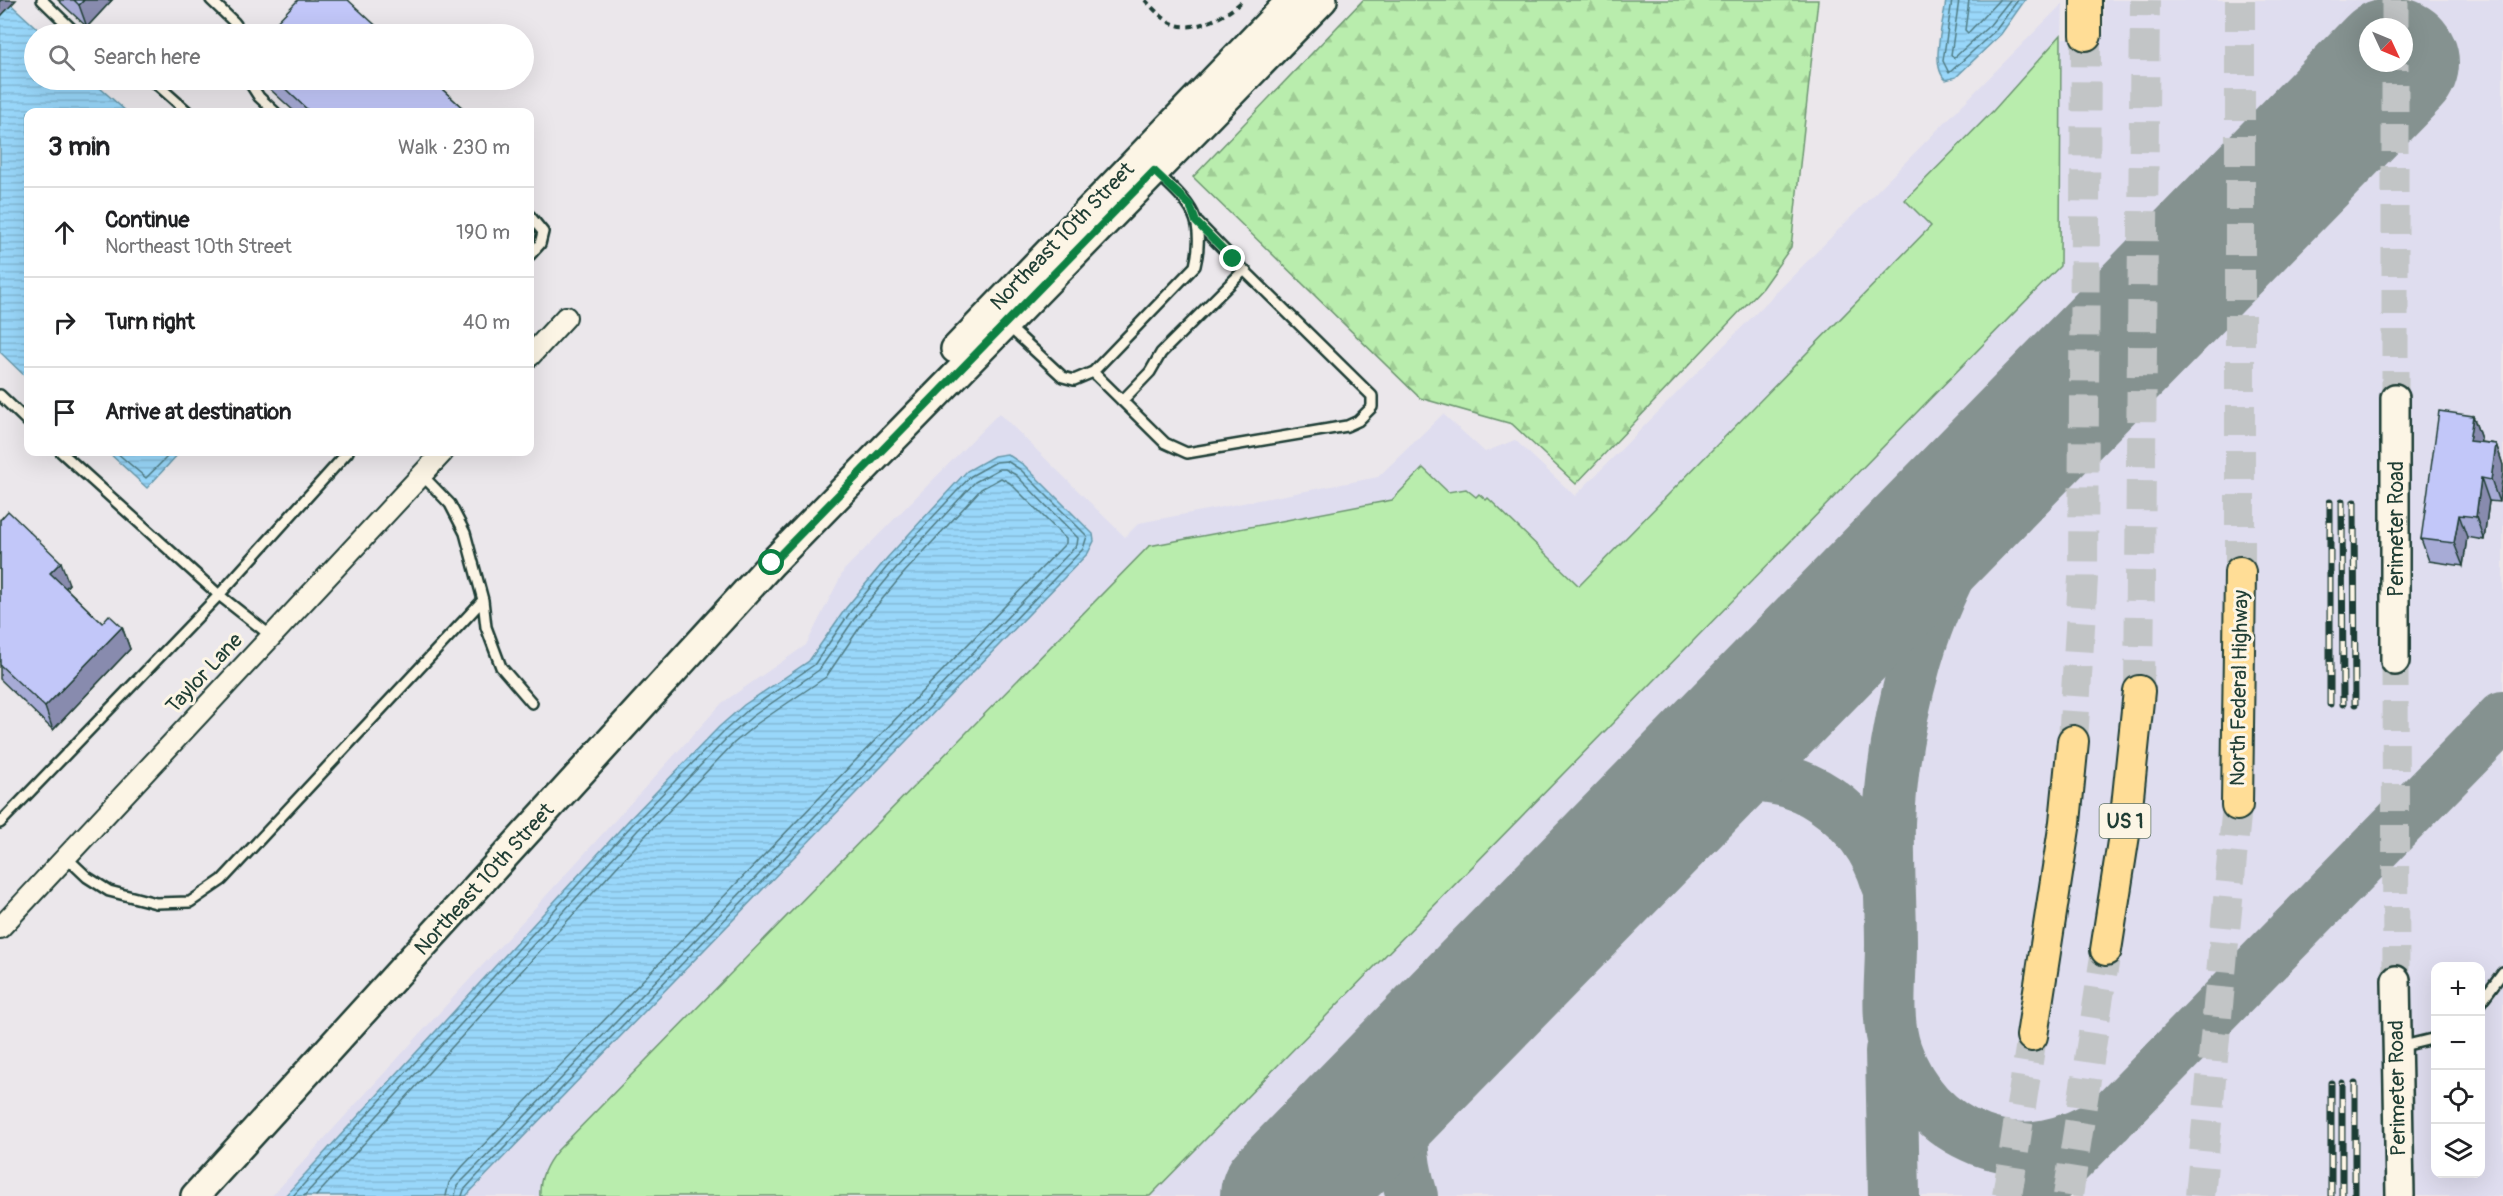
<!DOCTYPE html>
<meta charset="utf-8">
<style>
:root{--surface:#fff;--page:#f6f6f6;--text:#202124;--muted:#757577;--line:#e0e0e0}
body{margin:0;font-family:Pangolin,sans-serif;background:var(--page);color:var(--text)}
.controls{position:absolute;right:18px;bottom:18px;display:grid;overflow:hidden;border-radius:12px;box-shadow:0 6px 24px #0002}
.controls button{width:54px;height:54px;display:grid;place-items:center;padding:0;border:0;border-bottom:2px solid var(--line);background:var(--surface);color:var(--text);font:30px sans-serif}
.compass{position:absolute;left:2359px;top:18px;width:54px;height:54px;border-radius:50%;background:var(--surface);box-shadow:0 6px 24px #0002;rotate:134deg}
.stop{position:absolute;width:18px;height:18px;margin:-14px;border:4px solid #0b8043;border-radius:50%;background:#fff}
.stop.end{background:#0b8043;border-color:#fff;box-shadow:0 2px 6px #0008}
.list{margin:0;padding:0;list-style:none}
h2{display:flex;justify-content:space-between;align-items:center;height:78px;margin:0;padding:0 24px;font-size:26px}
h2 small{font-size:20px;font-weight:400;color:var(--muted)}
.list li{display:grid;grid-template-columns:39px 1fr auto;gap:18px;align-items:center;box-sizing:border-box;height:90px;padding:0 24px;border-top:2px solid var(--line)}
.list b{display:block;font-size:22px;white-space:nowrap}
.list p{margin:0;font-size:20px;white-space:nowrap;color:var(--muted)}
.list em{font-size:20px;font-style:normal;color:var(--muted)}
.icon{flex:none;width:33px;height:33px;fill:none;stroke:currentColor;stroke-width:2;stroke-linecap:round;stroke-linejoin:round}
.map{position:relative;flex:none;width:2503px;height:1196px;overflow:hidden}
.search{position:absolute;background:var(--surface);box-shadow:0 6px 24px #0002;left:24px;top:24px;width:510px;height:66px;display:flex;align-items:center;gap:15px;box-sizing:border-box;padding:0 21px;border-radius:33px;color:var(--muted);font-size:22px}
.panel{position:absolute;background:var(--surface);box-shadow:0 6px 24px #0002;left:24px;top:108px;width:510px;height:348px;border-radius:12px}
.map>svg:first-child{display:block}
</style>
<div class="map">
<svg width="2503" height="1196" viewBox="0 0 2503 1196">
<defs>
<pattern id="forest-firs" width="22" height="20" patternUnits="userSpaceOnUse" patternTransform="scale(1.5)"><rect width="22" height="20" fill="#b9edad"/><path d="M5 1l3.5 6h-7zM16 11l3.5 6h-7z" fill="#9fcc95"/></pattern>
<pattern id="water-rules" width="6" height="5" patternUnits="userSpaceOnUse" patternTransform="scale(1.5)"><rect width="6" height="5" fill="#99d7fa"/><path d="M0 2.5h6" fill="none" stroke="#83b9d7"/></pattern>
</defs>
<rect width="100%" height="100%" fill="#ebe7eb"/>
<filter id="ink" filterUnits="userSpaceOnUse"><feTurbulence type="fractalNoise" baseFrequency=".0167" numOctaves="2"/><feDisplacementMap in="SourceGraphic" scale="12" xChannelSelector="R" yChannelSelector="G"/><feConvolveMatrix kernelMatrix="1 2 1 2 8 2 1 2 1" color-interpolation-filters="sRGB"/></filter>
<g filter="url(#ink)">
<path fill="#dfddef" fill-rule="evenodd" d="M2104,0H2503V1196H272L722,703L806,645L844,570L999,413L1125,537L1139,523L1378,477L1443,414L1485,452L1515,440L1575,496L2063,3L2062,38H2101L2104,34ZM2368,27H2404V63H2368ZM2436,966H2480V1174H2436Z"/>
<path fill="#b9edad" stroke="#6c9570" stroke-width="1.5" d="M2061,35L2060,266L1150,1196H540C539,1178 546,1164 557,1151L1149,546L1392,500L1423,468L1448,492L1466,489L1476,497L1479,494L1486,500L1488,498L1579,586L1931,226L1905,200L1993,111Z"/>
<path fill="url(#forest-firs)" stroke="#6c9570" stroke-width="1.5" d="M1363,0H1818L1791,247L1762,288L1576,484L1512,424L1420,398L1193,177Z"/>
<path fill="url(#water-rules)" stroke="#6899ab" stroke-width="1.5" d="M0,0H6L43,34H34V80H91L127,112H28V379L0,352Z
M1946,0H2025L2001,34L1956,77L1946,80C1929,67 1944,20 1946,0Z
M108,452H180L147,488Z
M1007,454L1024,465L1093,534L1094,541L1088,553L466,1196H285L628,821L719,727L744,705L809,661L846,608L887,558L967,471L994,456Z"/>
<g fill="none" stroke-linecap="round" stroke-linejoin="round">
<path stroke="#507b83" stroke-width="1.5" d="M1952,0L1943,61L1949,73L1996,30L2018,0
M1959,0L1951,55L1954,58L1990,25L2010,0
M1969,0L1965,30L1968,33L1999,0
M116,452L146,478L172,452
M293,1196L632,825L723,732L748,710L814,665L851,611L891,562L971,476L996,462L1007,461L1021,470L1087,536L1083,549L475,1178L464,1190L462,1196
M304,1196L638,830L728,737L753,716L819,670L857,615L897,567L975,482L999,469H1005L1016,475L1078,538L1077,545L470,1173L457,1186L455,1196
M316,1196L644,837L734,743L758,723L826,677L864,621L904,573L981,489L1001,478L1010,483L1066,539V543L463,1166L449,1183L446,1196"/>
<path stroke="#859290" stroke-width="52" d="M2071,393C2007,479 1946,554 1916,660C1901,713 1891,768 1889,823C1888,864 1891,904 1891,945C1891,979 1885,1019 1896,1051C1910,1092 1939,1124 1980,1140C2026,1157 2068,1144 2109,1120
M1647,827C1671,810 1697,789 1726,781C1799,763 1867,816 1887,883
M1891,1051L1894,1196
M1412,1196C1389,1121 1408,1084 1453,1025
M2034,1196L2503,717"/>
<path stroke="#859290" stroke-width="132" d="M1286,1196L2393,63"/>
<path stroke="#c2c5c6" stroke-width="27" stroke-dasharray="27 14" stroke-linecap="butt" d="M2395,27V0
M2395,398V63
M2395,661L2396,980"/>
<path stroke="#c2c5c6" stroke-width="30" stroke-dasharray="30 15" stroke-linecap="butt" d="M2240,0V572
M2139,691L2145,0
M2073,741L2083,578L2086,35
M2007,1196L2032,1036
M2068,1196L2106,950
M2200,1196L2237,805"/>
<g stroke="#1f3d34" stroke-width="14">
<path id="lane" d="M42,0L77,34
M211,0L234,22L243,34
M152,80L188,112
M248,80L259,97L275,112
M530,216L543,232L540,244L530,255
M1198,223L1234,260
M1007,325L1063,377L1074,380L1093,372L1195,266C1206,219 1191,204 1158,174
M1093,372L1165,443L1187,453L1347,426L1358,421L1372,407V396L1240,266
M0,395L28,422
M1122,401L1150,372L1161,353L1244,270
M61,452L219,595L271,636
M422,475L450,504L465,533L483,600L486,627L501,667L532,703
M0,823L219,595L348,452
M66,857L87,877L109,891L156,903L190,902L222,880L483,600
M2480,1003L2503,972
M2399,1047L2436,1038"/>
</g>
<g stroke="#1f3d34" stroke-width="24">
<path id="street" d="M530,356L566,317
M0,928L443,452"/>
</g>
<g stroke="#1f3d34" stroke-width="32">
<path id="secondary" d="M955,349L1291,0
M2395,398V661
M2396,980L2400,1196
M195,1196L772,563L1323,0"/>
</g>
<g stroke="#1f3d34" stroke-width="34">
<path id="primary" d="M2086,35V0
M2237,805L2240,572
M2106,950L2124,835L2139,691
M2032,1036L2065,822L2073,741"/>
</g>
<path stroke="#1f3d34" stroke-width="4" stroke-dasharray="6 4.5" stroke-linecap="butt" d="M1145,0C1153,8 1163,20 1174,24C1195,33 1229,15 1243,0"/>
<use href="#lane" stroke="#fcf5e5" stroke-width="9"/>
<use href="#street" stroke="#fcf5e5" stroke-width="20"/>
<use href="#secondary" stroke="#fcf5e5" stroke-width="27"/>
<use href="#primary" stroke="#ffdd96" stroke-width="30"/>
<g stroke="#1f3d34" stroke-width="7">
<path id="rail" d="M2342,502L2343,704
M2354,502L2355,704
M2330,704V502
M2355,1083V1196
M2331,1196V1083
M2342,1196V1083"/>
</g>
<use href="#rail" stroke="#fcf5e5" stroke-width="4.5" stroke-dasharray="14" stroke-linecap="butt"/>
</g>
<path fill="#a7abd6" stroke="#1f3d34" stroke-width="1.5" d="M58,0H112L87,27Z
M260,80H432L467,112H295Z
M2473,416L2481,439L2480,442L2496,444L2503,465V473L2499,502L2489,501L2484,540L2467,537L2463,566L2429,561L2421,539Z
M0,520L69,584L66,588L102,623L122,627L130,649L53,730L0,679Z"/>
<path fill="#888bae" stroke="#1f3d34" stroke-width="1.5" d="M0,0H16L0,17Z
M84,0H112L87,27L79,5Z
M2473,416L2481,439L2477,463L2469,441Z
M2496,444L2503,465V473L2499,502L2491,480Z
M2481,478L2489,501L2484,540L2476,517Z
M2459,515L2467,537L2463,566L2454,543Z
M61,562L69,584L58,596L50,573Z
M122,627L130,649L53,730L45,707Z"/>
<path fill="#c2c7f9" stroke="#1f3d34" stroke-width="1.5" d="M74,0H84L79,5Z
M298,0H348L385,34H265Z
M276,80H432L467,112H310Z
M2439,411L2473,416L2469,441L2496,444L2491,480L2481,478L2476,517L2459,515L2454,543L2421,539Z
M8,511L61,562L50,573L102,623L109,615L122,627L45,707L0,665V520Z"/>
</g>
<g fill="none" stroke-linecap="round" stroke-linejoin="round" filter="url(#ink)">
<path stroke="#0b8043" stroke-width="8" d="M772,563L1154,171L1190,205L1196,222L1233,259"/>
</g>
<g text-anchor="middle" stroke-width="6" stroke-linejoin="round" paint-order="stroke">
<rect fill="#fcf5e5" stroke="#617469" stroke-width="1.5" x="2099.5" y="804" width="51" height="34" rx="4.5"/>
<g font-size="20" font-weight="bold" fill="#1f3d34">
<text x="2125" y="828">US 1</text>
</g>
<g font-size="21" fill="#1f3d34" stroke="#fcf5e5">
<text transform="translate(1062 236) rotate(-46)" y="7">Northeast 10th Street</text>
<text transform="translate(2396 529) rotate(-90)" y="7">Perimeter Road</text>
<text transform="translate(204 673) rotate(-47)" y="7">Taylor Lane</text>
<text transform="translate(2239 688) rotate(-89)" y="7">North Federal Highway</text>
<text transform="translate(484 879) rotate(-48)" y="7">Northeast 10th Street</text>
<text transform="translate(2397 1088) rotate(-91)" y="7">Perimeter Road</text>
</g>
</g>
</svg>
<div class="controls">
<button>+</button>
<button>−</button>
<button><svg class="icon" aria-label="locate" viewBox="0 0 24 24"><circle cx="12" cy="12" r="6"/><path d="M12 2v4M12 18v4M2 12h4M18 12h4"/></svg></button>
<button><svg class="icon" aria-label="layers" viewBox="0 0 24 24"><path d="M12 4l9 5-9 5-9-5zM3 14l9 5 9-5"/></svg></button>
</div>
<svg class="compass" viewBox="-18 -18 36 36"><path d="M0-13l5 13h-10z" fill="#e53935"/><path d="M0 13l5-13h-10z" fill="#757577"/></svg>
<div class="stop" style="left:772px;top:563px"></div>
<div class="stop end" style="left:1233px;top:259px"></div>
<div class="search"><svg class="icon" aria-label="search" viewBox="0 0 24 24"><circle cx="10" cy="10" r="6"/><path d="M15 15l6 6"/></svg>Search here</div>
<section class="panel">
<h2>3 min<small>Walk · 230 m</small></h2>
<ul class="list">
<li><svg class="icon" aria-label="ahead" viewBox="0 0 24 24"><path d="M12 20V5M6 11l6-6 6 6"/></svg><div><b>Continue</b><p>Northeast 10th Street</p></div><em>190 m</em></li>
<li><svg class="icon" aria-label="right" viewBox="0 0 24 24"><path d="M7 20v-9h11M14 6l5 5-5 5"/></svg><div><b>Turn right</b></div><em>40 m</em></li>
<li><svg class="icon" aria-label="arrive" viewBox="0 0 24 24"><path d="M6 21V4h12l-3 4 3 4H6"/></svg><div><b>Arrive at destination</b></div></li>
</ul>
</section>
</div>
